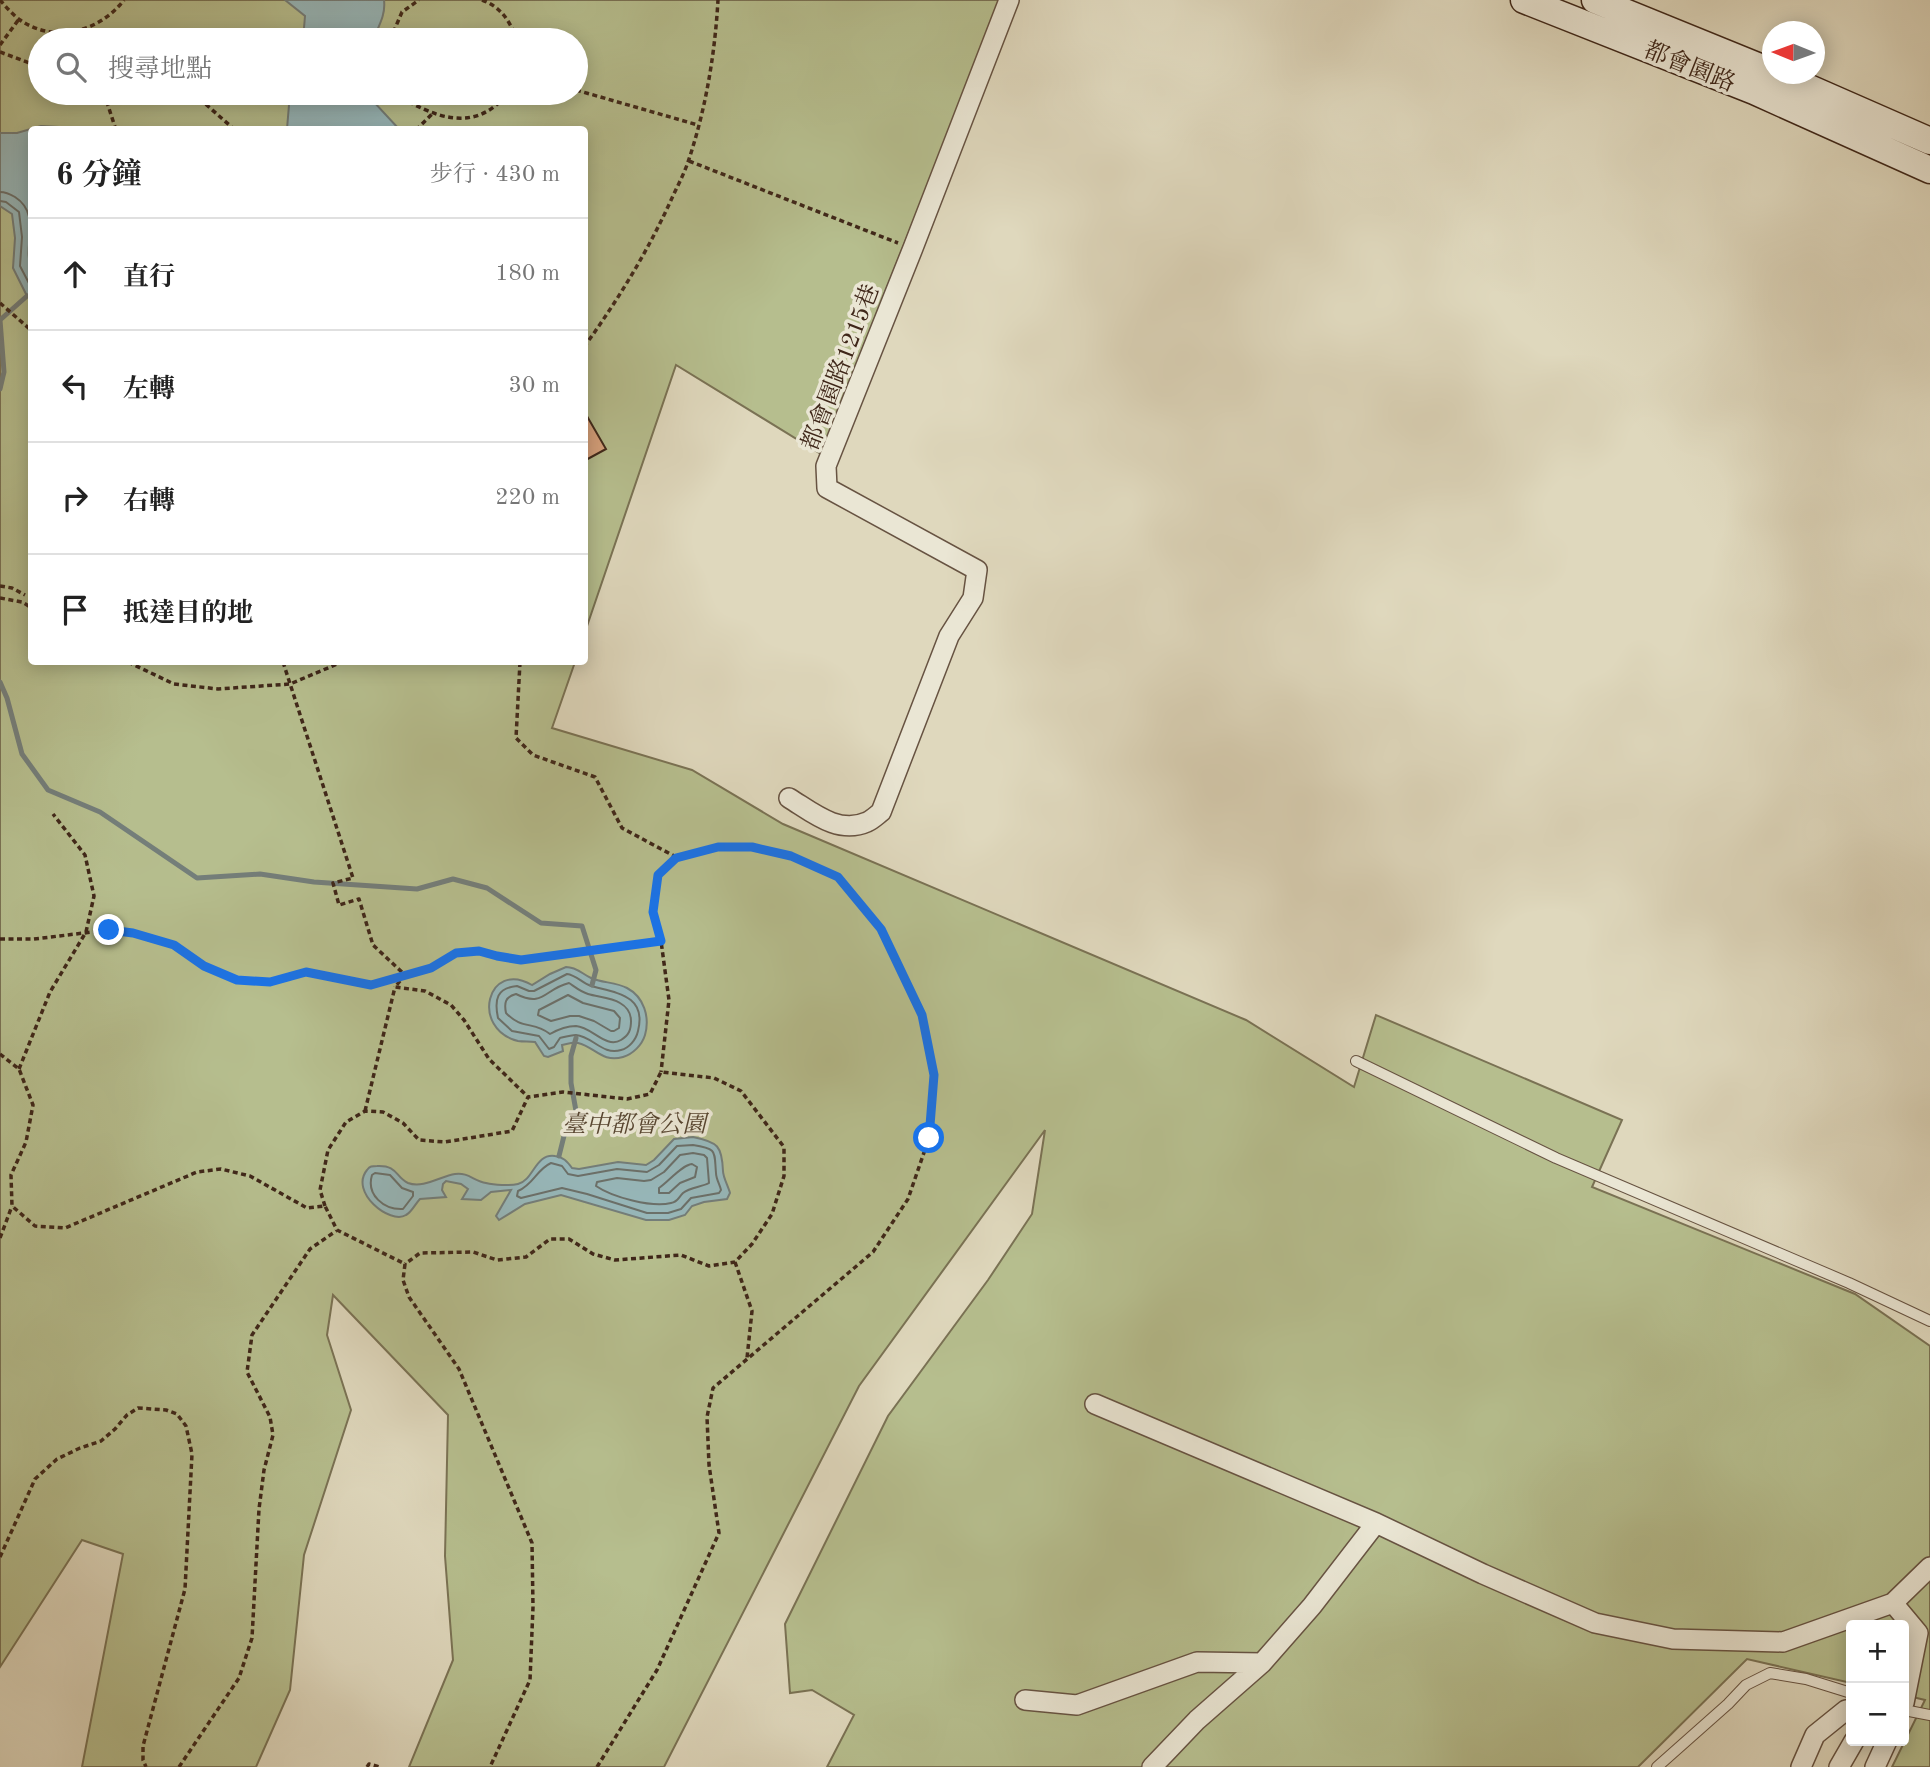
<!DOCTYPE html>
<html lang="zh-TW">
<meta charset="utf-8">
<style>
:root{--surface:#fff;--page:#f6f6f6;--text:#222;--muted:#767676;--line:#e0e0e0}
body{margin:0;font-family:"Old Standard TT","Noto Serif TC",serif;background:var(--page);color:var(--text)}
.controls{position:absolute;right:21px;bottom:21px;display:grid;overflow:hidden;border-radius:7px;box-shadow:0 4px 18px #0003}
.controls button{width:63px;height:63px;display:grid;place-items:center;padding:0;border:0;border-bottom:2px solid var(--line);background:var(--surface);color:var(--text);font:35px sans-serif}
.compass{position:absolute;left:1762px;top:21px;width:63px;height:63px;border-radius:50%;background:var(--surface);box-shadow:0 4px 18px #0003;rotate:271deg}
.stop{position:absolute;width:21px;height:21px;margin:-16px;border:5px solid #1a73e8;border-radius:50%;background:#fff}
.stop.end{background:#1a73e8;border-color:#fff;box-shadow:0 2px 7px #0008}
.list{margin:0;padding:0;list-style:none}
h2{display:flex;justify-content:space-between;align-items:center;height:91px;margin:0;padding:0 28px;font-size:30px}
h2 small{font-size:23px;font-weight:400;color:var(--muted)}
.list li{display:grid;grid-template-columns:46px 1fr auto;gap:21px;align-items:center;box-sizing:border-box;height:112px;padding:0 28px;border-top:2px solid var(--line)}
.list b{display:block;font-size:26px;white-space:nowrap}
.list em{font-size:23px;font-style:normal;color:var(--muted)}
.icon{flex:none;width:38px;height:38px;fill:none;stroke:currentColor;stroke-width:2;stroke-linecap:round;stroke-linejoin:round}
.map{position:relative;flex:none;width:1930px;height:1767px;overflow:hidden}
.search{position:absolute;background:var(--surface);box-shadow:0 4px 18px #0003;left:28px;top:28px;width:560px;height:77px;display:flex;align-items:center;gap:18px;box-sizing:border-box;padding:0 24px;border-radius:38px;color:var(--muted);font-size:26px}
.panel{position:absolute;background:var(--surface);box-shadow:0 4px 18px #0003;left:28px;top:126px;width:560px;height:539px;border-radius:7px}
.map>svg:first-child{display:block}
</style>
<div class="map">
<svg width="1930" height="1767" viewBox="0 0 1930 1767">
<rect width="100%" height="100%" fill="#dfd8bd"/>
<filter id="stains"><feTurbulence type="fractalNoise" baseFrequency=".00286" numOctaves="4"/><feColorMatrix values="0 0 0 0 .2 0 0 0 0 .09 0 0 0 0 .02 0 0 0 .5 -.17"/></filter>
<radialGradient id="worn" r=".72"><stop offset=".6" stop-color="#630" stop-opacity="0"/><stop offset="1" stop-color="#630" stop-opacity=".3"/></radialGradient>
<path fill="#b6be8e" stroke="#7a7254" stroke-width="2" fill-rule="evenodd" d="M0,0H1001L821,454L676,365L585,632L584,130H32V662H575L552,728L692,770L783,824L1246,1020L1354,1087L1376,1015L1622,1120L1592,1187L1855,1294L1930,1346V1767H1892L1925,1700L1904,1695V1625H1851V1683L1747,1659L1638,1767H827L854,1715L812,1690L790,1693L785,1624L888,1416L988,1280L1032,1214L1045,1130L859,1386L664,1767H409L453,1660L445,1556L448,1415L333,1295L327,1335L351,1410L304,1555L290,1690L256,1767H82L123,1554L82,1540L0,1667ZM40,40H576V93H40Z"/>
<path fill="#97b8bb" stroke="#747e7a" stroke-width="2" d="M285,0H384C386,15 378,27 373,40H303L305,16Z
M290,93H368L372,100L399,129H287Z
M41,126L59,127L61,129L32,130L31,299L27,296L13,268L15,238L12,214L0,206V133H17Z
M566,967C577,967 582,974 591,978C602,983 616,982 627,988C644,997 650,1017 645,1035C642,1045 633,1054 623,1057C602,1063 595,1047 578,1043C573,1042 567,1044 562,1045L563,1051L548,1057L544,1056L535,1042C530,1041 524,1042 518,1041C470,1029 487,959 532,985L550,974Z
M693,1137C718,1142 722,1146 723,1171C723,1177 728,1186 730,1193L727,1199L704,1202L692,1206L685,1215L669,1220H646L561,1195L525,1204L499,1220L496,1216L511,1190L491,1192L481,1200L462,1199L468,1189L461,1184L446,1181L443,1184L442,1190L446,1197L420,1199C415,1204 412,1212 406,1215C390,1225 349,1192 367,1170C370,1166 372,1166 377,1166C398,1165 395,1177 408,1183C423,1189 441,1176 455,1174C468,1172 474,1181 486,1183C494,1185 510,1186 518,1184C534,1180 535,1153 555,1156C563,1157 567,1161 572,1168L579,1169L618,1162L646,1165L654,1160L674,1139Z"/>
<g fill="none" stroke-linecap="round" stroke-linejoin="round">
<path stroke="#6b706a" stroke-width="2" d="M0,192C6,192 10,194 15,197C43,215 21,248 32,269
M0,201L6,202L19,212L22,237L20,266L32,289
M567,974C576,975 582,983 591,986C616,993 647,995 638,1031C636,1040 629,1048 621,1050C603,1056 592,1036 576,1035C571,1035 564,1037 560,1038L554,1047L549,1049L539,1036L512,1031L498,1018C494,999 497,988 517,986L529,991H534Z
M569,983C575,987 581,992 588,994C598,997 611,997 620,1003C627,1007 631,1013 631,1021C631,1030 629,1035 621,1040C606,1049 592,1027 576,1026C567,1026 557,1030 550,1034C534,1021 522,1030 506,1013C504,1003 505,997 516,994C544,1008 544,989 569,983Z
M568,995L583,1003L614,1011L620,1018L619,1028L614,1031H611L594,1021L579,1016H570L551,1021L538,1015L539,1010Z
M693,1145C718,1149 714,1151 716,1173C716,1179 720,1185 721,1190L719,1193L691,1198L681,1209L668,1213H647L587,1194L562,1188L521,1198L517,1196L518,1191C534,1184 536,1170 551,1163L562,1166L568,1174L578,1176L617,1169L647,1172L659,1165L677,1146Z
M693,1153L704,1155L707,1158L709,1183C702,1187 690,1187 683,1193C678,1198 678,1202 671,1203C652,1208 612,1197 596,1186L597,1182L617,1178L644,1181L651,1180L664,1172L680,1155Z
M692,1164L697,1167L695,1177L680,1183L669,1193H659V1188C669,1181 682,1165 692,1164Z
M375,1173L390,1175L402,1188L413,1192V1196L403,1209C384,1210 366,1195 372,1175Z"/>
<path stroke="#747e7a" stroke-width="5" d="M0,389L4,372L0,320L27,296
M0,682L7,698L22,754L48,790L100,812L197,878L260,874L314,882L417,889L453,879L487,888L541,923L582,926L596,970L592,985
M559,1156L564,1136L576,1111L571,1083V1056L576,1038"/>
</g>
<path fill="#daa37e" stroke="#3f2719" stroke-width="2" d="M584,411L606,449L584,461Z"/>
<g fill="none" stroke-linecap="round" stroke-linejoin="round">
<g stroke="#675342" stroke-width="12">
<path id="lane" d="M1356,1061L1556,1158L1849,1283L1930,1321
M1904,1710L1930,1715
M1657,1767L1728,1704L1746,1685L1770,1673L1806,1679L1851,1693"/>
</g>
<g stroke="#675342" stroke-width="22">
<path id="street" d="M789,798C812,812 838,835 867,822C872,820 877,815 881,812L949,636L973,598L977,570L827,488L826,466L913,248L1009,0
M1095,1404L1376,1523L1483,1574L1595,1623L1673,1639L1783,1642L1893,1603L1930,1567
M1893,1603L1918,1633L1904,1703
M1025,1700L1077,1705L1197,1662L1262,1663
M1152,1767L1197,1720L1262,1663L1312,1606L1376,1523
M1801,1767L1815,1735L1846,1710L1851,1709
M1839,1767L1854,1741
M1875,1767L1887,1741"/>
</g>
<g stroke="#3f2719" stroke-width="29">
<path id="secondary" d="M1524,0L1754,91L1930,170
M1595,0L1772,72
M1777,74L1930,141"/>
</g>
<path stroke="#3f2719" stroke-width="3.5" stroke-dasharray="5 3.5" stroke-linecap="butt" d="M0,0C6,7 13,15 20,20C55,44 99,32 124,0
M482,0C501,7 510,21 517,40
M85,29L88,40
M390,40L402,12L419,0
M0,45L19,19
M0,52L32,64L40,65
M576,90L698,125
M104,93L116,130
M193,93L235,130
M394,93C433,117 474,135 508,93
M416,130L433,113
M689,161L898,243
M0,303L32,331
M584,347C618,300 648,251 672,198C678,185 685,172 689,159C706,108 715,53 718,0
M0,586L12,588L25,595
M0,598L22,602L32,608
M128,662L174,684L218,689L290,684L342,662
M283,662L353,878L333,883L339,905L359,899L373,945L405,975L395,987L425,991L451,1005L464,1020L489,1059L528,1097
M520,662L516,738L533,755L595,777L622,828L676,857
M0,939H34L109,930L133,933L174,945L204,966L237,980L270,982L306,972L371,985L431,968L456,953L479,951L497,956L521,960L661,941
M0,1054L19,1069L33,1105L26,1142L11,1175L12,1206L35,1226L65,1228L197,1172L221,1169L250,1176L307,1208L325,1206L337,1230L405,1264L403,1280L409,1297L459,1369L532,1543L533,1607L530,1680L490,1767
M19,1069L50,992L86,932L94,896L85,855L53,814
M365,1111L395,987
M325,1206L320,1190L328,1150L346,1122L365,1111L383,1112L403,1123L419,1140L445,1142L512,1131L528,1097L563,1092L627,1099L650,1094L661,1072L714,1078L741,1091L784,1147V1176L772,1214L752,1244L735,1262L709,1266L681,1255L615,1260L593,1254L569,1239H550L526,1257L497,1260L473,1252L420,1253L405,1264
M0,1238L12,1206
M735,1262L752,1311L747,1358
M0,1557L35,1479L57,1459L80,1448L101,1441L115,1429L127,1415L138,1408L166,1410L177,1414L186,1426L192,1454L185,1589L143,1746V1760L146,1767
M179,1767L239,1678L252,1638L259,1509L264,1470L273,1435L270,1417L247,1372L252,1335L310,1249L336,1231
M367,1767L369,1764L380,1767
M597,1767L657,1670L719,1533L709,1465L707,1417L713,1388L873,1252L908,1199L929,1138L934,1075L922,1015L881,929L838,877L791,856L753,847H718L676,857L658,875L653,912L661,941L669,1000L661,1072"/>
<use href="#lane" stroke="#eae6d4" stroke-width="10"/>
<use href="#street" stroke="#eae6d4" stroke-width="19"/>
<use href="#secondary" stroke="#eae6d4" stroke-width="26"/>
</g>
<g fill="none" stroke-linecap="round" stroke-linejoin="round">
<path stroke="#1a73e8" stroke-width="9" d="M109,930L133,933L174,945L204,966L237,980L270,982L306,972L371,985L431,968L456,953L479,951L497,956L521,960L661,941L653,912L658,875L676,858L718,847H752L791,856L838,877L881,929L922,1015L934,1075L929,1138"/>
</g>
<g text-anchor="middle" stroke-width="7" stroke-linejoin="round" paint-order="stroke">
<g font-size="24" fill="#3f2719" stroke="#eae6d4">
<text transform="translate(1690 66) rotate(22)" y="8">都會園路</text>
<text transform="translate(840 367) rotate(-69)" y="8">都會園路1215巷</text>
</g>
<g font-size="24" font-style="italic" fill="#574530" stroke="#eae6d4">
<text x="634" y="1132">臺中都會公園</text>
</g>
</g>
<rect width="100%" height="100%" filter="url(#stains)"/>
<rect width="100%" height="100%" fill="url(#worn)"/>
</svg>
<div class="controls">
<button>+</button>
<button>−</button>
</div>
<svg class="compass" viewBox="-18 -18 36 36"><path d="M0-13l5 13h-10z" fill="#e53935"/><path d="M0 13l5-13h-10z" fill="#767676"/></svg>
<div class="stop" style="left:929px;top:1138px"></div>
<div class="stop end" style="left:109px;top:930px"></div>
<div class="search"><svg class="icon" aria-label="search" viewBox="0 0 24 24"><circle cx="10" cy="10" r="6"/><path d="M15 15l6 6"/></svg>搜尋地點</div>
<section class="panel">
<h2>6 分鐘<small>步行 · 430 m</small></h2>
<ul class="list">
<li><svg class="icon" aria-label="ahead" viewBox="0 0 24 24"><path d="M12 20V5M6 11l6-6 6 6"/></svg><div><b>直行</b></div><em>180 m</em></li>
<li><svg class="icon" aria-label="left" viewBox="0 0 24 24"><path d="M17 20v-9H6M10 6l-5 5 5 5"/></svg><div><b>左轉</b></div><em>30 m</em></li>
<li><svg class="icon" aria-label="right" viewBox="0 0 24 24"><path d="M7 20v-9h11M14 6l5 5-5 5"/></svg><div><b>右轉</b></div><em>220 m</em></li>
<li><svg class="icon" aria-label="arrive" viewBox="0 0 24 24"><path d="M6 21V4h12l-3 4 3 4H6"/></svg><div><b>抵達目的地</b></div></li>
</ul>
</section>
</div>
